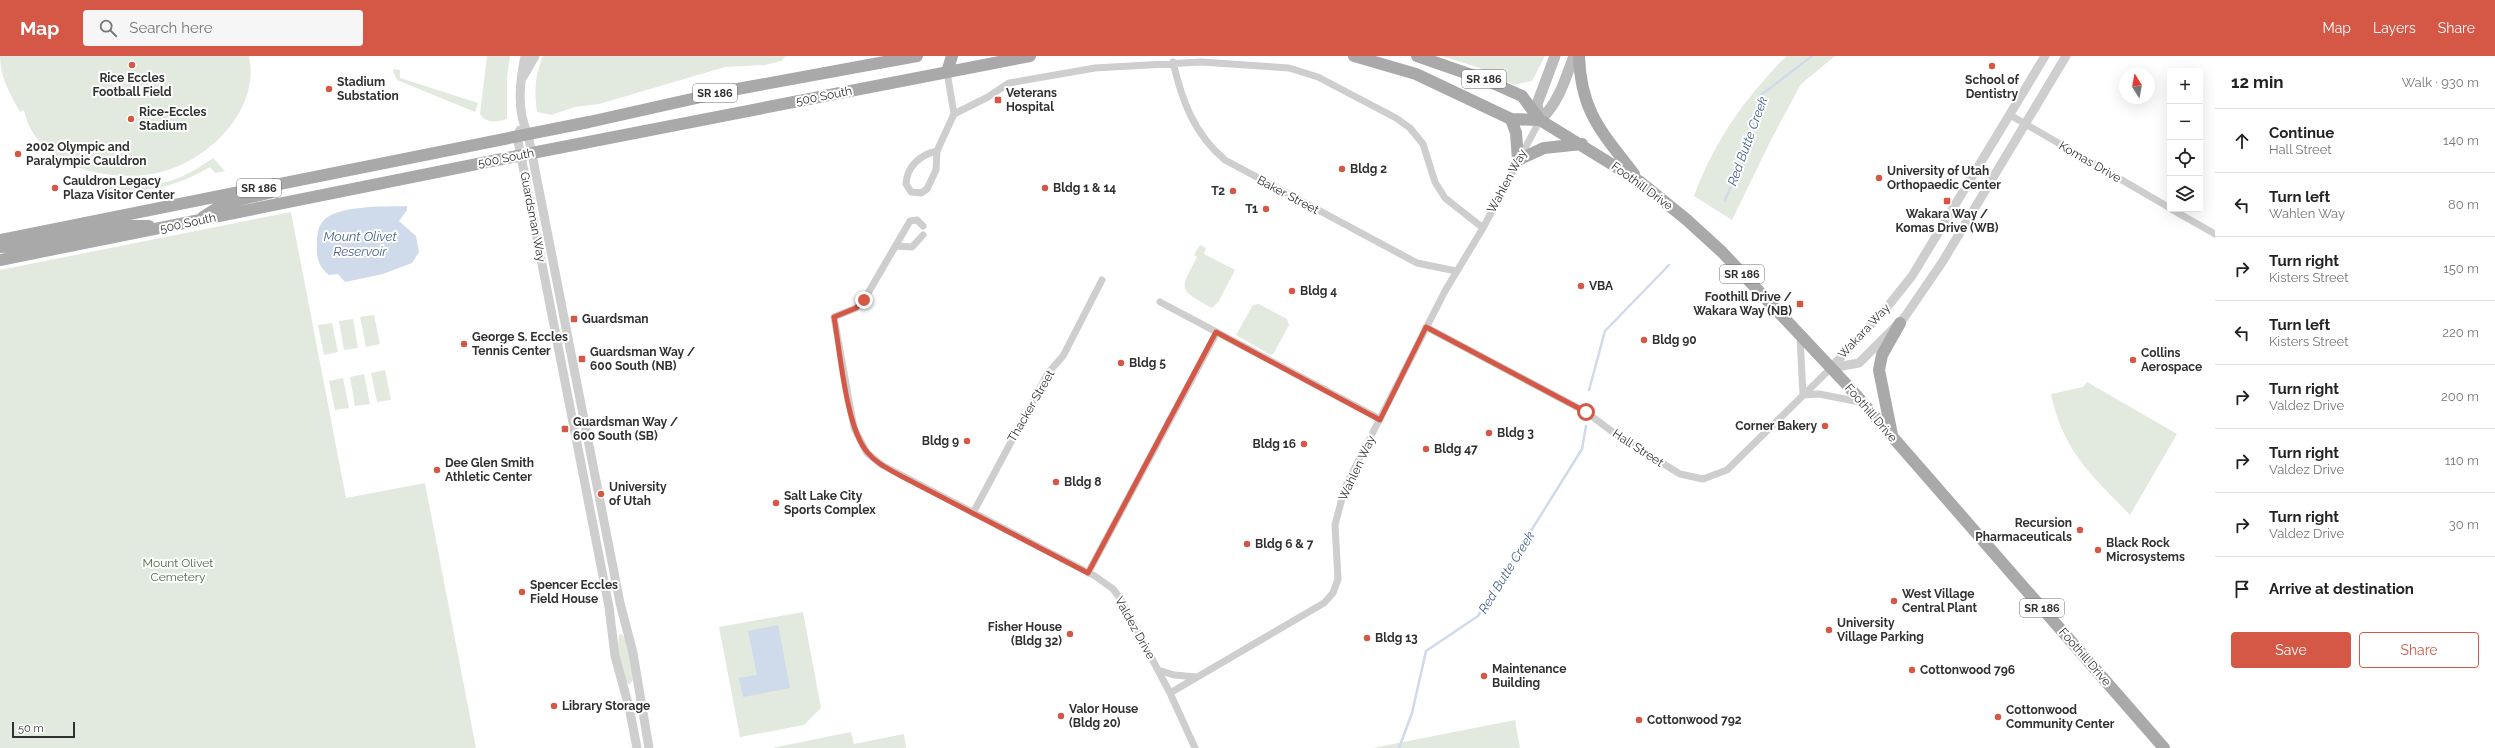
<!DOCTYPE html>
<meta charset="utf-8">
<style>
:root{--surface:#fff;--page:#f6f6f6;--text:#222;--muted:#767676;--line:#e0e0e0;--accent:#d55746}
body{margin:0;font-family:Raleway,sans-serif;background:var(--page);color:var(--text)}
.controls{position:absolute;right:12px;top:12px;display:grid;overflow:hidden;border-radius:4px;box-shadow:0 4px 16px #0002}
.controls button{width:36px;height:36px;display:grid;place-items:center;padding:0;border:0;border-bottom:1px solid var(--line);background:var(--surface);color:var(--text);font:20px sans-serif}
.compass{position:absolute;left:2119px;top:12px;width:36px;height:36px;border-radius:50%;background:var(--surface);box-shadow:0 4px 16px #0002;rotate:349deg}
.scale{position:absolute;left:12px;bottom:10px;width:63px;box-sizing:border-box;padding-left:4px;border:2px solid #313131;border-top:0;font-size:11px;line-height:14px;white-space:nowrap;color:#313131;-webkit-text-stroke:3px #fff;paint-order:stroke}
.stop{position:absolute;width:12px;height:12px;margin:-9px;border:3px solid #d55746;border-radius:50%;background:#fff}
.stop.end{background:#d55746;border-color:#fff;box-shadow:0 1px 4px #0008}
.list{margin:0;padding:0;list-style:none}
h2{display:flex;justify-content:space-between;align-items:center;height:52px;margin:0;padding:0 16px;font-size:17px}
h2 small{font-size:13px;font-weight:400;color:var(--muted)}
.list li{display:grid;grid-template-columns:26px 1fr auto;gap:12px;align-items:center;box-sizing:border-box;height:64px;padding:0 16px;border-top:1px solid var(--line)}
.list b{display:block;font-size:15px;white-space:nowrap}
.list p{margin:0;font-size:13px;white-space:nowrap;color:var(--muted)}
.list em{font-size:13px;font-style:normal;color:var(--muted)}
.actions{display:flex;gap:8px;padding:12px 16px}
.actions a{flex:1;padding:9px 0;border:1px solid var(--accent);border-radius:4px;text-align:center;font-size:14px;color:var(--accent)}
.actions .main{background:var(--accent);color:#fff}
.icon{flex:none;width:22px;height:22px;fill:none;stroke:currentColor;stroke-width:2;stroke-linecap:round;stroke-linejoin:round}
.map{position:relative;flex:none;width:2215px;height:692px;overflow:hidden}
header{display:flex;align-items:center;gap:24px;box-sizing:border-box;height:56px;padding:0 20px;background:var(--accent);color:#fff}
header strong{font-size:19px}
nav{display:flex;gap:22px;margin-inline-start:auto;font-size:14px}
.search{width:280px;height:36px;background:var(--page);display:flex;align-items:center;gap:10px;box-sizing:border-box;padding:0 14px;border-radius:4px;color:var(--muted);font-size:15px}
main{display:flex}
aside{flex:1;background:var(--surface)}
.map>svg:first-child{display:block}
</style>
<header>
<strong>Map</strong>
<div class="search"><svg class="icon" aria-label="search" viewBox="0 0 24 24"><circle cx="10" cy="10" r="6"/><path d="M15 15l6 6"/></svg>Search here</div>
<nav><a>Map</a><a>Layers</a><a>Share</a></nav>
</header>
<main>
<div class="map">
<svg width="2215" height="692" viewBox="0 0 2215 692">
<rect width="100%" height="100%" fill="#fff"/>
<path fill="#e2e9de" d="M0,0H249C260,51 214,99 168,114C119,130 36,114 24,54L20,56C10,38 0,21 0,0Z
M487,0H510L507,21V63C497,66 486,68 480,58Z
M543,0H786L781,5L765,9L725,11L599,48L575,51L551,59L537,56C534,35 535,20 543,0Z
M1442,0H1545L1532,25L1514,29L1477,11Z
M1787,0H1835L1801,28L1772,82L1732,164L1694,140C1710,96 1735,56 1766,22C1773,14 1779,6 1787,0Z
M394,13L400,14V22L478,47L475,56L397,24L393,16Z
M213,102L225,115L215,117L210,111C177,131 141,139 104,133L105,128C150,134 175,129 213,102Z
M291,156L346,442L425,427L476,692H0V214Z
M1200,189L1206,192L1204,198L1235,214L1219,245L1212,252C1178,233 1179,235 1197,201L1194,199Z
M1259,248L1287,263L1289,269L1274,297L1271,299L1236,279L1253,249Z
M374,259L380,288L366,291L360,261Z
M353,263L358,292L344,294L339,265Z
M332,267L338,296L324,299L318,269Z
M385,314L391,344L377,346L371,317Z
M364,318L370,348L355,350L350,321Z
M343,322L349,352L335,354L329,325Z
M2087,326L2177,378L2130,459C2092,419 2063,396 2051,338L2083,331Z
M803,556L821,652L804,669L740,681L719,571Z
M621,578C633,587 633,611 633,624L629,629C618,619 617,593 619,579Z
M1515,664L1520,692H1373Z
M851,676L854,688L904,678L906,692H772Z"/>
<path fill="#cfdaea" d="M407,150V154L399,165L416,180L419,196L412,207L383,218L345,226L338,218L329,219C319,211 316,202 317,189C317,182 317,174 321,168C331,148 387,151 407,150Z
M778,569L790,632L743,641L739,622L757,619L748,575Z"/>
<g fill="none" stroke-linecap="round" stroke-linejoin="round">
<path stroke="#cfdaea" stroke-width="2.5" d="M1725,144L1744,102L1761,39L1812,0
M1589,334L1605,275L1669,209
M1399,692L1412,657L1426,595L1478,560L1582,393L1586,370"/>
<path stroke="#cecece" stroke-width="7" d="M1173,6C1182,45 1194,78 1225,104L1417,207L1456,215
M954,58L988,41L1009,27L1095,12L1201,6L1289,12L1318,21L1396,62L1410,72L1423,88L1435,126L1445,142L1483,172
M2010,59L2170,152
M937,95C920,99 907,110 906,128L911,136L921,137L927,133L936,114L937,95L954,58L947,16
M2171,153L2215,178
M923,170L917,164L910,165L864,244L856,252L834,261L854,372L867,397L882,409L1095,520L1113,533L1120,542L1170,637L1195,692
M896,190L912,191L923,179
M1160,246L1380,363
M1426,271L1586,356L1618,380L1680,418L1703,423L1727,414L1831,312
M1800,281L1803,339
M1803,339L1819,338L1860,346
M973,457L1048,317L1063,300L1102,224
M1088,517L1217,276
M1158,614L1174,619L1197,621
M1170,637L1324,547L1333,537L1338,523L1335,469L1345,431L1445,235L1483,172L1540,64"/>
<path stroke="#cecece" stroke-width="9" d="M525,0C520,25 516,54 528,78L620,547L633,597L649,692
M523,21L535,0
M520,74L517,80L609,551L615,600L629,651L637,692
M1831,312L1859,307L1904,262L1943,205L2066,0
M1831,312L1888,250L1912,220L2045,0"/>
<path stroke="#bbb" stroke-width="11" d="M1540,64C1559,47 1565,23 1574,0
M1540,64L1537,48L1555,0"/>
<path stroke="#a9a9a9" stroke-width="12" d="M1354,0L1416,18L1511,63L1540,64
M1417,0L1486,24L1522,40L1540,64L1639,125L1687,164L1722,196L1849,331L2164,692
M1579,0C1581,56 1601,75 1634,118
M947,16L952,0
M1511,63L1516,77L1518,104
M1518,104L1544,92L1582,88
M203,161L225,147L269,137L274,128
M0,184L589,66L732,34L917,0
M0,191L19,190L112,170H149
M0,204L532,97L1030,0
M1892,379L1879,314L1882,299L1900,267"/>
</g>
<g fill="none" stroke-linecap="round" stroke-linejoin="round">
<path stroke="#d55746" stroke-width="5" d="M864,244L856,252L834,261C840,295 846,373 868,397C877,408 889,413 901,420L1088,517L1216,276L1380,364L1426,271L1586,356"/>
</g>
<g fill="#d55746" stroke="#fff" stroke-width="1.5">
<circle cx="132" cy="9" r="4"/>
<circle cx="1992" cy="10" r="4"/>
<circle cx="329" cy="33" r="4"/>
<rect x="994" y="40" width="8" height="8" rx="2"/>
<circle cx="131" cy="63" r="4"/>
<circle cx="18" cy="98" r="4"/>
<circle cx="1342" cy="113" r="4"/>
<circle cx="1879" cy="122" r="4"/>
<circle cx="55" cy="132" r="4"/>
<circle cx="1045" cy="132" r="4"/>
<circle cx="1233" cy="135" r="4"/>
<rect x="1943" y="141" width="8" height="8" rx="2"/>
<circle cx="1266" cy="153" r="4"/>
<circle cx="1581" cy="230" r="4"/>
<circle cx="1292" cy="235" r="4"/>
<rect x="1796" y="244" width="8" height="8" rx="2"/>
<rect x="570" y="259" width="8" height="8" rx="2"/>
<circle cx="1644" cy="284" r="4"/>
<circle cx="464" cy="288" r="4"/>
<rect x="578" y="299" width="8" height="8" rx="2"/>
<circle cx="2133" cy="304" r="4"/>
<circle cx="1121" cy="307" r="4"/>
<circle cx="1825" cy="370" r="4"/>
<rect x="561" y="369" width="8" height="8" rx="2"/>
<circle cx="1489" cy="377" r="4"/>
<circle cx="967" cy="385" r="4"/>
<circle cx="1304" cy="388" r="4"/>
<circle cx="1426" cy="393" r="4"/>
<circle cx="437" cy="414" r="4"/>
<circle cx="1056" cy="426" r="4"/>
<circle cx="601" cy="438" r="4"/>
<circle cx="776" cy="447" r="4"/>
<circle cx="2080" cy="474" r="4"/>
<circle cx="1247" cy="488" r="4"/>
<circle cx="2098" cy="494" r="4"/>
<circle cx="522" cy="536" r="4"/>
<circle cx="1894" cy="545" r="4"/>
<circle cx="1829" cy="574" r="4"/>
<circle cx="1070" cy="578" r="4"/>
<circle cx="1367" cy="582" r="4"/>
<circle cx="1912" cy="614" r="4"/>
<circle cx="1484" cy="620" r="4"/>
<circle cx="554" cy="650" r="4"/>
<circle cx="1061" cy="660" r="4"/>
<circle cx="1998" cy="661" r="4"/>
<circle cx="1639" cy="664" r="4"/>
</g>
<g text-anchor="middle" stroke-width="4" stroke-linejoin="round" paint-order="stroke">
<g fill="#fff" stroke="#6f6f6f" stroke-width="1">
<rect x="1462" y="14" width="44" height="18" rx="3"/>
<rect x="693" y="28" width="44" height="18" rx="3"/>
<rect x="237" y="123" width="44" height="18" rx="3"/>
<rect x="1720" y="209" width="44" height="18" rx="3"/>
<rect x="2020" y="543" width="44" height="18" rx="3"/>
</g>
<g font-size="11" font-weight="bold" fill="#313131">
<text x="1484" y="27">SR 186</text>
<text x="715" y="41">SR 186</text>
<text x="259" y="136">SR 186</text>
<text x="1742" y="222">SR 186</text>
<text x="2042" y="556">SR 186</text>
</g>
<g font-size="12" font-weight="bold" fill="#313131" stroke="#fff" text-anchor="start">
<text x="132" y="26" text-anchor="middle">Rice Eccles<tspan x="132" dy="14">Football Field</tspan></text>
<text x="1992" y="28" text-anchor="middle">School of<tspan x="1992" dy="14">Dentistry</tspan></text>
<text x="337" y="30">Stadium<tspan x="337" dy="14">Substation</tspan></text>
<text x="1006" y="41">Veterans<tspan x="1006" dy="14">Hospital</tspan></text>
<text x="139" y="60">Rice-Eccles<tspan x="139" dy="14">Stadium</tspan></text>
<text x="26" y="95">2002 Olympic and<tspan x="26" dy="14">Paralympic Cauldron</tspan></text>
<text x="1350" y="117">Bldg 2</text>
<text x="1887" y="119">University of Utah<tspan x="1887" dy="14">Orthopaedic Center</tspan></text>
<text x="63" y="129">Cauldron Legacy<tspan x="63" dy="14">Plaza Visitor Center</tspan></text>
<text x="1053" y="136">Bldg 1 &amp; 14</text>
<text x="1225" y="139" text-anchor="end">T2</text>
<text x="1258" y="157" text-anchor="end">T1</text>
<text x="1947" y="162" text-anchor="middle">Wakara Way /<tspan x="1947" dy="14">Komas Drive (WB)</tspan></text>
<text x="1589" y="234">VBA</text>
<text x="1300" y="239">Bldg 4</text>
<text x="1792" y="245" text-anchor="end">Foothill Drive /<tspan x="1792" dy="14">Wakara Way (NB)</tspan></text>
<text x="582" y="267">Guardsman</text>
<text x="472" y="285">George S. Eccles<tspan x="472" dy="14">Tennis Center</tspan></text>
<text x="1652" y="288">Bldg 90</text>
<text x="590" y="300">Guardsman Way /<tspan x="590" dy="14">600 South (NB)</tspan></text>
<text x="2141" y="301">Collins<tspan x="2141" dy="14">Aerospace</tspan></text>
<text x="1129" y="311">Bldg 5</text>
<text x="573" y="370">Guardsman Way /<tspan x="573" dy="14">600 South (SB)</tspan></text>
<text x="1817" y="374" text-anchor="end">Corner Bakery</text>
<text x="1497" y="381">Bldg 3</text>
<text x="959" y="389" text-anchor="end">Bldg 9</text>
<text x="1296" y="392" text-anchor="end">Bldg 16</text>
<text x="1434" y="397">Bldg 47</text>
<text x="445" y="411">Dee Glen Smith<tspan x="445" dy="14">Athletic Center</tspan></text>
<text x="1064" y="430">Bldg 8</text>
<text x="609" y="435">University<tspan x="609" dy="14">of Utah</tspan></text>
<text x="784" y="444">Salt Lake City<tspan x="784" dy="14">Sports Complex</tspan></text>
<text x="2072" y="471" text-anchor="end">Recursion<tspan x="2072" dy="14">Pharmaceuticals</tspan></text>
<text x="2106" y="491">Black Rock<tspan x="2106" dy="14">Microsystems</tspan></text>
<text x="1255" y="492">Bldg 6 &amp; 7</text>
<text x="530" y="533">Spencer Eccles<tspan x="530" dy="14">Field House</tspan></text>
<text x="1902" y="542">West Village<tspan x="1902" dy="14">Central Plant</tspan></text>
<text x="1837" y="571">University<tspan x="1837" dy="14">Village Parking</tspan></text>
<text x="1062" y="575" text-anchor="end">Fisher House<tspan x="1062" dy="14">(Bldg 32)</tspan></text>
<text x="1375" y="586">Bldg 13</text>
<text x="1492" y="617">Maintenance<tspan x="1492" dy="14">Building</tspan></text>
<text x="1920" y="618">Cottonwood 796</text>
<text x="562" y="654">Library Storage</text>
<text x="1069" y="657">Valor House<tspan x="1069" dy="14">(Bldg 20)</tspan></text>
<text x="2006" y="658">Cottonwood<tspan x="2006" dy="14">Community Center</tspan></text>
<text x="1647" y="668">Cottonwood 792</text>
</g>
<g font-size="12" fill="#313131" stroke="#fff">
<text transform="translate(824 40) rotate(-11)" y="4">500 South</text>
<text transform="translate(506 102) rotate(-11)" y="4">500 South</text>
<text transform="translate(2090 106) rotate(30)" y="4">Komas Drive</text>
<text transform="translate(1507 125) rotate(-62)" y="4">Wahlen Way</text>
<text transform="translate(1642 130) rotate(36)" y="4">Foothill Drive</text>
<text transform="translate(1288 139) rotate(28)" y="4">Baker Street</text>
<text transform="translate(533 161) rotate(79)" y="4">Guardsman Way</text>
<text transform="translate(188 167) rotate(-12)" y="4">500 South</text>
<text transform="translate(1864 275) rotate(-47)" y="4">Wakara Way</text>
<text transform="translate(1031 350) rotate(-60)" y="4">Thacker Street</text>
<text transform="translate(1871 357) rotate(49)" y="4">Foothill Drive</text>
<text transform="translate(1638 392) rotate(33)" y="4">Hall Street</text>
<text transform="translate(1357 412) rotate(-65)" y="4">Wahlen Way</text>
<text transform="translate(1135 572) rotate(61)" y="4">Valdez Drive</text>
<text transform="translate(2085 601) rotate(49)" y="4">Foothill Drive</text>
</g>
<g font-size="12" fill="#4d6942" stroke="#fff">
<text x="178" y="511">Mount Olivet<tspan x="178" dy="14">Cemetery</tspan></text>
</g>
<g font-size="13" font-style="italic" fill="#46638c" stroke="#fff">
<text transform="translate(1747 85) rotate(-70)" y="5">Red Butte Creek</text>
<text x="360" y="185">Mount Olivet<tspan x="360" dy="15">Reservoir</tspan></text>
<text transform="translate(1506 516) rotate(-58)" y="5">Red Butte Creek</text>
</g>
</g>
</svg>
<div class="controls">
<button>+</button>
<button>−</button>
<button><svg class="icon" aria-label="locate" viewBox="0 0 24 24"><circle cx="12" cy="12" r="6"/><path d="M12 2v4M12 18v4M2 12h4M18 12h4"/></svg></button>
<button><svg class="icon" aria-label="layers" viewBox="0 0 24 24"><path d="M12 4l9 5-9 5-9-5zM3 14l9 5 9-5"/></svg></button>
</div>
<svg class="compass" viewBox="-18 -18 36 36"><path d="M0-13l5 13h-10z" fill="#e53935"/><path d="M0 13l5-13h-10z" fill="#767676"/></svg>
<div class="scale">50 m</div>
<div class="stop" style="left:1586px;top:356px"></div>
<div class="stop end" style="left:864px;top:244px"></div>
</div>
<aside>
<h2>12 min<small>Walk · 930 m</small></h2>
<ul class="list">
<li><svg class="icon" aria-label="ahead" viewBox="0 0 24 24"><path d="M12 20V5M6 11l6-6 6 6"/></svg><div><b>Continue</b><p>Hall Street</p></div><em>140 m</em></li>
<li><svg class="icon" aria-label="left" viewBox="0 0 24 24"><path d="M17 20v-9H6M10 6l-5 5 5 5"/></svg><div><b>Turn left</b><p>Wahlen Way</p></div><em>80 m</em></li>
<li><svg class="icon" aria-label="right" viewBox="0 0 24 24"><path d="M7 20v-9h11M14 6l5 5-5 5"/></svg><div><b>Turn right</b><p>Kisters Street</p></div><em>150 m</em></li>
<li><svg class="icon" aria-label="left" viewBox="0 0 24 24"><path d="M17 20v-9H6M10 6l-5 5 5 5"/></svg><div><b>Turn left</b><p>Kisters Street</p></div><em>220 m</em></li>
<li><svg class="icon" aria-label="right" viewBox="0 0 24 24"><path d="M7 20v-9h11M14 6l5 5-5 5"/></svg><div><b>Turn right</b><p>Valdez Drive</p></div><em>200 m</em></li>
<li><svg class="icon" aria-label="right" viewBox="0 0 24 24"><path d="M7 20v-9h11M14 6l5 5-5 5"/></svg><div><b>Turn right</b><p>Valdez Drive</p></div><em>110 m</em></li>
<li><svg class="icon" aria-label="right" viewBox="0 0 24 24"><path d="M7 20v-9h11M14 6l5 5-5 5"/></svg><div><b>Turn right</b><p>Valdez Drive</p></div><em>30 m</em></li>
<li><svg class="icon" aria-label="arrive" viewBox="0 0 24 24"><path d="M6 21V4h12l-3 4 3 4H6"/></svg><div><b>Arrive at destination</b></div></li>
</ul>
<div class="actions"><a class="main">Save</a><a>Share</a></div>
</aside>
</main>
